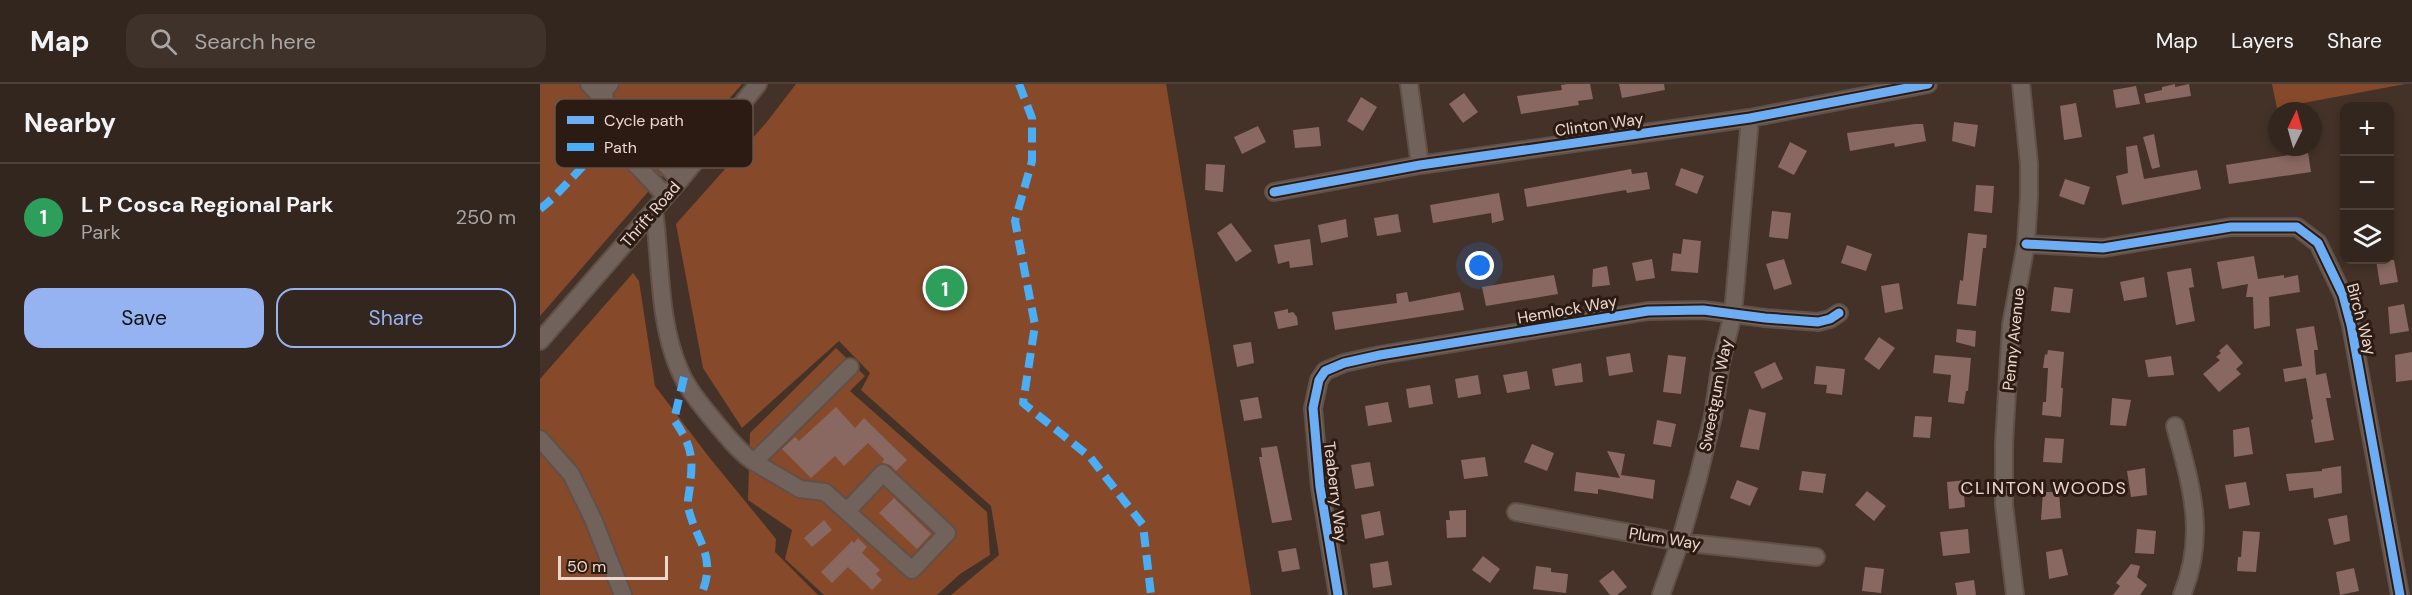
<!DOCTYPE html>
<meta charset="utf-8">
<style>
:root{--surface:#33261e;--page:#3e322b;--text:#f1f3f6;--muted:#a9a5a4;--line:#4e433c;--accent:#95b2f1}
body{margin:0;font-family:"DM Sans",sans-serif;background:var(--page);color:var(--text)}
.controls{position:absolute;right:18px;top:18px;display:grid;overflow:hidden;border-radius:12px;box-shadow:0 3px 9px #0003}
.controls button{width:54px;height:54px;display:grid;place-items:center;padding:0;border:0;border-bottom:2px solid var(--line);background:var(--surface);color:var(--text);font:30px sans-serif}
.compass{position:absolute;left:1728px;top:18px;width:54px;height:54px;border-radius:50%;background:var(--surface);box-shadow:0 3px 9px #0003;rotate:5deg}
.scale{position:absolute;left:18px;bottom:15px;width:110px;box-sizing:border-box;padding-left:6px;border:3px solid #eed7cc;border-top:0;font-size:16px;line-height:21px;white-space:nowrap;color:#eed7cc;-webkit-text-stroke:4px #2b1b13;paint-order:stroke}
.you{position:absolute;left:940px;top:182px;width:21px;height:21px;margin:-15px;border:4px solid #fff;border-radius:50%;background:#1a73e8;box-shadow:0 0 0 9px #1a73e833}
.badge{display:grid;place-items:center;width:39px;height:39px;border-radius:50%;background:var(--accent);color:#fff;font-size:20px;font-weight:700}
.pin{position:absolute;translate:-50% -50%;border:3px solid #fff;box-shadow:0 2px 6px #0006}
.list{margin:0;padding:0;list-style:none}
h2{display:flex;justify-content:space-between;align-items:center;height:78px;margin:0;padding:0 24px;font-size:26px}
h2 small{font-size:20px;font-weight:400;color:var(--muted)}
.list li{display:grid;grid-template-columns:39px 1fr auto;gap:18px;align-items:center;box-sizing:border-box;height:108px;padding:0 24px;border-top:2px solid var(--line)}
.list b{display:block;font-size:22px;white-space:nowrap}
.list p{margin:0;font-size:20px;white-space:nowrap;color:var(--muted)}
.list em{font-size:20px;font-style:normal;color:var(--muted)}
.actions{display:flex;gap:12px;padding:18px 24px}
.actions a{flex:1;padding:14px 0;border:2px solid var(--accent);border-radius:18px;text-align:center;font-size:21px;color:var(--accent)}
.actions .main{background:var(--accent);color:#111}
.icon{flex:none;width:33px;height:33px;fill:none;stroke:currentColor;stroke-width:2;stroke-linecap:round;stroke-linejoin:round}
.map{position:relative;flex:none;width:1872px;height:511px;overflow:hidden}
header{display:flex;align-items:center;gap:36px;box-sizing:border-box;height:84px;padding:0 30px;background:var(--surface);border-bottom:2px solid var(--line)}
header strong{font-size:28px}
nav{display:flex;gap:33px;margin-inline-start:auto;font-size:21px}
.search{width:420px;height:54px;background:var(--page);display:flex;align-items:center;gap:15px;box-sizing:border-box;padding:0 21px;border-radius:18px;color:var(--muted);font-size:22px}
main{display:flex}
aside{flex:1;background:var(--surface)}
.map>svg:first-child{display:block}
</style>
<header>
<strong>Map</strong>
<div class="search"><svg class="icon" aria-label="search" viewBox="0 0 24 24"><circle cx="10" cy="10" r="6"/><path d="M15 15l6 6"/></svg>Search here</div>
<nav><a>Map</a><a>Layers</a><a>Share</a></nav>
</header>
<main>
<aside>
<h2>Nearby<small></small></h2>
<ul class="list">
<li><span class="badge" style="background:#2e9e5b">1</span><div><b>L P Cosca Regional Park</b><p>Park</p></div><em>250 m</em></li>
</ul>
<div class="actions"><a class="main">Save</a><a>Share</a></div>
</aside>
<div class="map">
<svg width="1872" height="511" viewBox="0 0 1872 511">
<rect width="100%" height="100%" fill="#443228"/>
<path fill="#864929" d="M0,0H202L0,232Z
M256,0H626L711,511H411L459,471L451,422L321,306L330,289L299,257L202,344L163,284L136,140L226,39Z
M1732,0H1865L1737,24Z
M93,189L99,197L115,302L169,373L236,455L235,468L278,511H0V295Z
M296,264L325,292L310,307L447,428L450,471L420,490L397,511H284L245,475L252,446L208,416L210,349Z"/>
<path fill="#896861" d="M1028,0H1050L1053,15L1038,17L1039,21L981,30L977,12L1022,6L1021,1Z
M1079,0H1124L1125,6L1082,14Z
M1635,0V3L1649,0L1651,12L1606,19L1604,10L1622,6V3Z
M1596,2L1600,20L1576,24L1573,6Z
M924,9L938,28L923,39L909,20Z
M821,13L837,23L823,47L807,37Z
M1536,19L1542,53L1524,56L1520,22Z
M1414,38L1438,41L1435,63L1412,57Z
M1375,40H1383L1386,57L1355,63L1354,59L1310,67L1307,49Z
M718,42L726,58L702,70L694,53Z
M779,43L781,62L755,64L753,46Z
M1614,50L1620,83L1612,85L1603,53Z
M1250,58L1267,67L1254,91L1238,83Z
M1597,61L1604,95L1657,86L1661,105L1582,121L1576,92L1588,89L1586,63Z
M1768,68L1771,88L1689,100L1686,81Z
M666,80L685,81L683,108L665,106Z
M1141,84L1164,92L1157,110L1135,101Z
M1091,85L1092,90L1107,88L1110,105L1087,109L1086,106L987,123L984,105Z
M1525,95L1550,103L1544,121L1519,112Z
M1436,101L1454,102L1452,129L1434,127Z
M959,109L964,136L952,139L951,129L893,139L890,121Z
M1232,127L1251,129L1248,155L1229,153Z
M858,130L861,148L837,152L834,134Z
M806,135L808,153L781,159L778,141Z
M691,139L712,167L696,178L677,149Z
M1428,149L1447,151L1446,164H1443L1436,222L1417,220L1420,196L1423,197Z
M770,155L773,181L750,184L749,177L738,180L734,161Z
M1143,155L1161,157L1158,189L1131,187L1133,169L1141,170Z
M1307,161L1332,170L1326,187L1301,179Z
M1714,172L1718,195L1744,191V194L1758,191L1760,208L1729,213L1730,242L1714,245L1713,213H1706L1708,200L1682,205L1677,178Z
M1112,175L1115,194L1096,197L1092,179Z
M1244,175L1252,200L1234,206L1226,180Z
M1836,176H1854L1858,198L1840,201Z
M1067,182L1070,201L1052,203L1053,185Z
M1651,184L1654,203L1649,204L1655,237L1636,241L1627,188Z
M1014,191L1018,210L946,222L942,203Z
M1604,193L1607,213L1584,217L1580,198Z
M1359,199L1363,225L1345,229L1341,202Z
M1514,203L1533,205L1530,229L1511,227Z
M867,208L869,218L920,208L924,226L795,246L792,228L857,219L856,210Z
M1864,220L1869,247L1850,250L1848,223Z
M748,225V229L753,228L757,233L758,241L738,245L734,228Z
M1774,242L1778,266H1774L1776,291L1786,289L1791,314H1786L1794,356L1775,359L1771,336L1773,335L1766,294L1745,298L1743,285L1762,282L1756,245Z
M1417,245L1436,247L1435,263L1416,258Z
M1339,253L1355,264L1339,286L1324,275Z
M711,258L714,279L697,283L693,261Z
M1687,260L1703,279L1696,285L1701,290L1679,308L1663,290L1680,276L1676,273L1681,269L1679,267Z
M1508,266L1524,268L1521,304H1523L1521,333L1502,331L1503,318H1506L1508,284H1503L1505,270L1507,271Z
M1872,268V296L1856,298L1855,271Z
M1090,269L1093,288L1069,292L1066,273Z
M1128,271L1146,273L1141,310L1123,308Z
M1395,271L1431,274L1428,307H1426L1424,320L1408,318L1411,291L1393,289Z
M1631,272L1634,291L1608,293L1605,276Z
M1235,278L1243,295L1222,305L1214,288Z
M1041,279L1043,298L1015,302L1012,285Z
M1276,282L1305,285L1302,311L1286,309L1287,301L1274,300Z
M987,287L990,305L967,309L963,291Z
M938,291L941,310L918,314L915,295Z
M890,301L893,320L869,324L866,305Z
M718,313L722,334L704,337L700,316Z
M1572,314L1591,316L1586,342L1570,341Z
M848,318L852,338L828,342L825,322Z
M296,323L315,344L324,334L367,376L356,387L350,381L342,379L344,375L328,359L304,382L295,372L271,394L242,365L255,353L259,357Z
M1209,325L1226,329L1219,366L1200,363Z
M1375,332L1392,333L1390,354L1373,353Z
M1117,336L1136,340L1131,363L1113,360Z
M1709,343L1713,370L1694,373L1693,346Z
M1505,354L1524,355L1522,379L1503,378Z
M992,360L1014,369L1007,387L984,378Z
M737,362L752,436L732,439L719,373H722L721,364Z
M1067,367L1085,370L1081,391L1115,396L1113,415L1058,405V410L1034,407L1036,388L1080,394Z
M945,373L948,392L924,395L921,376Z
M830,378L834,402L815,405L811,381Z
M1801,382L1802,409L1774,414L1773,404L1749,407L1746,390L1782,387V385Z
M1605,384L1607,411L1591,413L1587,387Z
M1262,387L1286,390L1283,409L1259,406Z
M1197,396L1218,404L1210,422L1190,414Z
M1426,396L1427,410H1424L1425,423L1409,425L1407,398Z
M1706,398L1710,421L1689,425L1685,401Z
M1327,407L1346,422L1334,437L1315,421Z
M1503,408H1519L1521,434L1501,436Z
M354,414L391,450L377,465L339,429Z
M926,426V453L907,454L906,436H910L909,427Z
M840,427L844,451L825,455L821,431Z
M1807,431L1810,457L1794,461L1788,435Z
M284,436L292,446L272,463L264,454Z
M1428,445L1430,469L1403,472L1400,448Z
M1597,445L1616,447L1614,470L1595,469Z
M1703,447L1720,448L1716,488L1697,487L1698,473H1701Z
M318,454L327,463L322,469L340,486L336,490L342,496L332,506L308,483L292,499L281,488L312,457L314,459Z
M756,464L760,485L742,488L738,467Z
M1522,465L1528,491L1509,495L1506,468Z
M943,472L960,485L950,499L932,486Z
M848,477L852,501L833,504L830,480Z
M1591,480L1600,482L1597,493L1607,501L1600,511H1573L1580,502L1576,499Z
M996,482L1011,484V488L1028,490L1026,509L993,505Z
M1325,483L1344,485L1341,509L1322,507Z
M1814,484L1819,507L1800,511L1796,488Z
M1073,486L1087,503L1077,511H1070L1059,497Z
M1434,496L1436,511H1417L1415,499Z"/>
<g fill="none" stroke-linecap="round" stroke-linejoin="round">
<g stroke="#605047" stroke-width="20">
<path id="minor" d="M49,0L140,96
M70,0L65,5L64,16L66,38L73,57L126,112
M869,0L880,81
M100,54L134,60L171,58
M734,108L880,81L1210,34L1388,0
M114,126C121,178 118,236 139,285C147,305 162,322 175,338C187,352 198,367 214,378
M1486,160L1563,164L1691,143H1757L1778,159L1803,211L1811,241L1860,511
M0,257L140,96L218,0
M1635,342C1651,401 1667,451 1642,511
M0,355L31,390L53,435L83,511
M307,427L343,389L407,449L372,486L285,408L260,405L214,378L310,283
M976,428L1140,458L1276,473
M798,511L780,403L773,324L779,296L785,287L804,279L840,271L1108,227L1163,226L1225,234L1278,238L1290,235L1299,229
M1121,511L1140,458L1158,394L1173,332L1181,278L1193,230L1210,34
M1475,511L1464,421V359L1471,241L1486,160L1489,112V80L1481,0"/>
</g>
<use href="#minor" stroke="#71625b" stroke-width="16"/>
<path stroke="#49aef6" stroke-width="8" stroke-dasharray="15 8" stroke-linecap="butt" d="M479,0L492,34V77L475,137L495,241L483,319L550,373L603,441L611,511
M0,125C26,105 44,75 73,57
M144,293L134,336C150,359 154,371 150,400C150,407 147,416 148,423C156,458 178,472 161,511"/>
<g stroke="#2b1b13" stroke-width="13">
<path id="cycleway" d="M734,108L880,81L1210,34L1388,0
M1486,160L1563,164L1691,143H1757L1778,159L1803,211L1811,241L1860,511
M798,511L780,403L773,324L779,296L785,287L804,279L840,271L1108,227L1163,226L1225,234L1278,238L1290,235L1299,229"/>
</g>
<use href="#cycleway" stroke="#6dadf4" stroke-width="9"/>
</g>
<g text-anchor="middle" stroke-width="6" stroke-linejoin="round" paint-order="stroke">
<g font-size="16" fill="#eed7cc" stroke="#2b1b13">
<text transform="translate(1059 40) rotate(-8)" y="6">Clinton Way</text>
<text transform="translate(110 130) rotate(-49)" y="6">Thrift Road</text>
<text transform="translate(1027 225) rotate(-10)" y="6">Hemlock Way</text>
<text transform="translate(1822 235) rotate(75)" y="6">Birch Way</text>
<text transform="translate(1473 255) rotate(-84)" y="6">Penny Avenue</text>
<text transform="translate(1175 311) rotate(-79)" y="6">Sweetgum Way</text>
<text transform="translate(796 408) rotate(83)" y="6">Teaberry Way</text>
<text transform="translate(1125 454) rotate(9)" y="6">Plum Way</text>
</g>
<g font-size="18" letter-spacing="1.5" fill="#eed7cc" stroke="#2b1b13">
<text x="1504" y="410">CLINTON WOODS</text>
</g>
</g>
<rect x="15" y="15" width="198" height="69" rx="9" fill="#2b1b13" stroke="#66534a" stroke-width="1.5"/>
<rect x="27" y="32" width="27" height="8" fill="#6dadf4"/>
<rect x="27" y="59" width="27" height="8" fill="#49aef6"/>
<g font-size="16" fill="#eed7cc">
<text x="64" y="42">Cycle path</text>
<text x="64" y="69">Path</text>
</g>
</svg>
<div class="controls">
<button>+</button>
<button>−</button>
<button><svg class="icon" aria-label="layers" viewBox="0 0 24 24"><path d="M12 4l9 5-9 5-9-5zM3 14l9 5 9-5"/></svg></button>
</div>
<svg class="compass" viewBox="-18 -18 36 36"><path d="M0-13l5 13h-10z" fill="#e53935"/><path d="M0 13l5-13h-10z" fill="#a9a5a4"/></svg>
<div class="scale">50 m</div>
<div class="you"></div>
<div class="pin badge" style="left:405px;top:204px;background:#2e9e5b">1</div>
</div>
</main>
